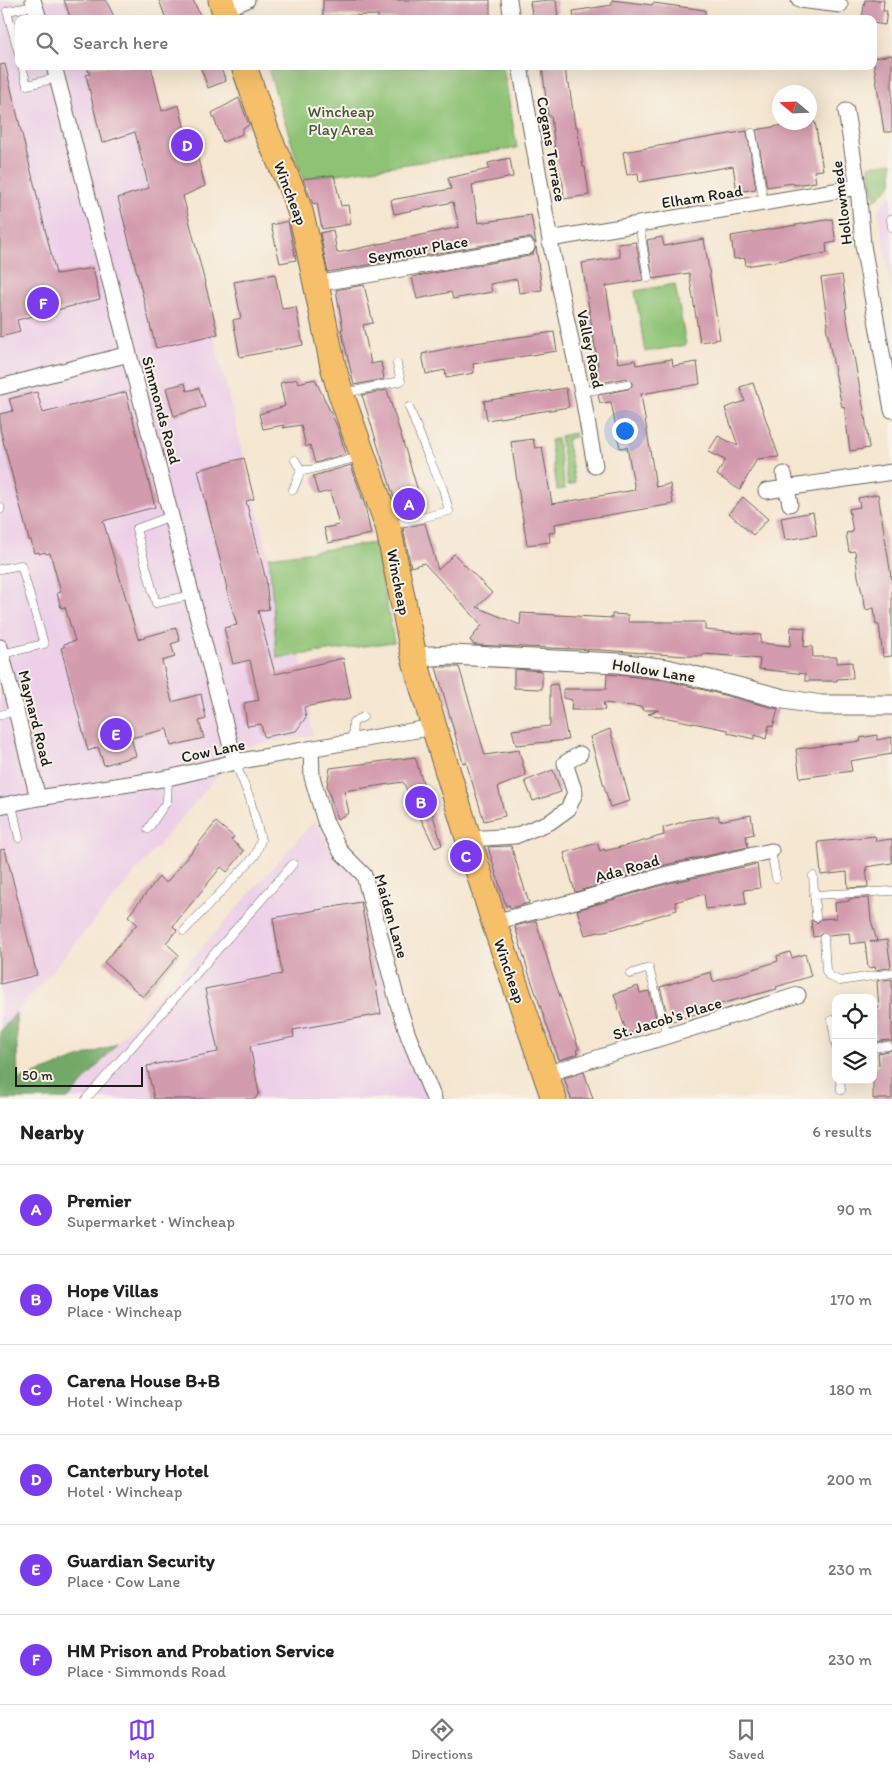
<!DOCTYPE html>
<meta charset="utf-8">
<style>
:root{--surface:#fff;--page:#f6f6f6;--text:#222;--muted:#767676;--line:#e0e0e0;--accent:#7c3aed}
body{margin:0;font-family:Itim,sans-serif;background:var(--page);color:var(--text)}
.controls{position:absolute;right:15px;bottom:15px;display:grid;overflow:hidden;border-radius:10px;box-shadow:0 5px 20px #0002}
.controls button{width:45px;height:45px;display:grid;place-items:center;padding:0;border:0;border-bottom:1px solid var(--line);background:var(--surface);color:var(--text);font:25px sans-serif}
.compass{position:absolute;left:772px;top:85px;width:45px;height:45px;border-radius:50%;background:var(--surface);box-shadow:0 5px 20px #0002;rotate:289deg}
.scale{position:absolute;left:15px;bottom:12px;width:128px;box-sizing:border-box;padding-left:5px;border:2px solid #1c1c1c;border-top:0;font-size:14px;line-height:18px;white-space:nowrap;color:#1c1c1c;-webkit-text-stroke:4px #f7f3e8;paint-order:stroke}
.you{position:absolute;left:624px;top:430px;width:18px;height:18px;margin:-12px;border:4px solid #fff;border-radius:50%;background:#1a73e8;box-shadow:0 0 0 8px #1a73e833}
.badge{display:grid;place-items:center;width:32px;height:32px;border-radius:50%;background:var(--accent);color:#fff;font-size:16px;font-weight:700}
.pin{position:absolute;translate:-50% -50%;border:2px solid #fff;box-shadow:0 1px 5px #0006}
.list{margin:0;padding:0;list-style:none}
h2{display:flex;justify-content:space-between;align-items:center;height:65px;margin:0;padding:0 20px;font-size:21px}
h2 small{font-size:16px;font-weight:400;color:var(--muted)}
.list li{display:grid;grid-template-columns:32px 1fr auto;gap:15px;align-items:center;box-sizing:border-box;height:90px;padding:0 20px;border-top:1px solid var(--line)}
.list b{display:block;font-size:19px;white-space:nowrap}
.list p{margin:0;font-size:16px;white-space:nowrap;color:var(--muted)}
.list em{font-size:16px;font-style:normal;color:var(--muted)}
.icon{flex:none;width:28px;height:28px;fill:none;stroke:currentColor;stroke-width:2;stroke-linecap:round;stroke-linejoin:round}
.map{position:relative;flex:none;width:892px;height:1099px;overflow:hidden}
.search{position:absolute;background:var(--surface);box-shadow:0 5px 20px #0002;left:15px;right:15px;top:15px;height:55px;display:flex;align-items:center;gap:12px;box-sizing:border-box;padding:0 18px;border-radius:10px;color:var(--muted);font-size:19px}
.sheet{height:605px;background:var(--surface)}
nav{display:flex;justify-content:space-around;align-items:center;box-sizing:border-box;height:70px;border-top:1px solid var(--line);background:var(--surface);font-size:14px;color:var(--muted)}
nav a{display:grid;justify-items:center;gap:2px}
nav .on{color:var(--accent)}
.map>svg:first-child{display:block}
</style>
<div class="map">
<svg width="892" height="1099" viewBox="0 0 892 1099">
<rect width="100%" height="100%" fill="#f7f3e8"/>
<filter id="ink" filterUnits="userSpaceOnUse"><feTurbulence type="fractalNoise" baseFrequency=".02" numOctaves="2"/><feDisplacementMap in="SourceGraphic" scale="10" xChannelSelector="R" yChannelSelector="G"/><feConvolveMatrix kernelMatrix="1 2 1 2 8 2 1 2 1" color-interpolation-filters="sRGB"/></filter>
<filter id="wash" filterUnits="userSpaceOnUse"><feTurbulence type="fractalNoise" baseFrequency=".0096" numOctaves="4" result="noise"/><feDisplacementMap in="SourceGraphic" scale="20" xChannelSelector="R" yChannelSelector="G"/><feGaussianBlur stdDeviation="1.12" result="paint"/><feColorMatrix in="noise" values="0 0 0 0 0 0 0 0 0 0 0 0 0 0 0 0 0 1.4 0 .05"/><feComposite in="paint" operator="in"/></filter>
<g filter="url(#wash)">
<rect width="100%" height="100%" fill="#f5e6d0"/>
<path fill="#edd0e8" d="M0,0H107L116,16L110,19H19V66H146L269,557L277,658L300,655L313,735L242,747L0,1032Z
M892,194V295L878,209Z
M315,820L333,855L359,878L394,1018L430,1099H67Z"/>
<path fill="#8ec375" stroke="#557048" d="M309,66H503L517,148L303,179L268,68Z
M892,162V183L875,201L869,166Z
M675,284L686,345L645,352L635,291Z
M574,433L575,437L567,439L575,483L568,485L560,436Z
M557,439L565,489L557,490L550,440Z
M375,543L394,642L277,658L269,557Z"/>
<path fill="#72a966" stroke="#476241" d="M16,1013L18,1080L117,1044L68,1099H0V1032Z"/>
<g id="blocks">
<path fill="#d39bae" d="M64,0H106L115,19H71Z
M159,0H193L202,19H166Z
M323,0H490V17H475V19H378V15L323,16Z
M549,0H556L558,19H533L530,2Z
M612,0L652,5L653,3L705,10V19H574L573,11L612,5Z
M865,0H884L883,11H887L885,25L873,23V19H862Z
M892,55V132H884L873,58Z
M5,64L56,274L93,268L100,299L17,320L20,332L0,337V65Z
M86,66H151L162,111L179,105L185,130L190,128L205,186L183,196L218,334L156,348L118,198L149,188L135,132L102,143L86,75L90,74Z
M200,66H220L226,81L208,88Z
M542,66H565L567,84H569L575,126H577L583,167H585L589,195L564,199L563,184L556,158L551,116H548Z
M239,98L249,125L242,129V134L223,142L212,113Z
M783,122H815L823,170L814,171L816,182L794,185L793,183L767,187L756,130L784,125Z
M747,131L756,189L737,192L733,166L639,182L638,173L627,175L623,152Z
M510,158L513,177L472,185L478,223L531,215L536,244L531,238H525L328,272L320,233L333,230L337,253L459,227L453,202L394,214L391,200L451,189L448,178L489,169L488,163Z
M334,175L341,206L348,205L351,224L322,229L317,203L313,204L303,179Z
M832,219L836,242L826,244L827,253L746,266L745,258L734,259L731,236Z
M288,221L296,260L280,263L271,225Z
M662,237L664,246L704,239L720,339L700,342L689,273L653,279L647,240Z
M636,242L643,280L606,286L618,363L635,360L636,365L672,359L673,366L697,362L700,384L641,394L656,487L670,484L673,504L555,524L556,532L549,533L550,542L527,545L511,442L533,439L535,448L542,447L552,504L635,490L627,447L620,448L611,402L600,403L598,395L628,389L632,386V383L626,378L596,384L594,367L598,366L582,263L620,257L618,244Z
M536,247L542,290L519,293L517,279L490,284L492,292L453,299L451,292L417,299L412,277L529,256L533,254Z
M275,274L282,309L296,307L303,345L240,357L233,320L241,318L234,282Z
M842,275L847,308L845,309L865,416L869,448L850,451L844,406L842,407L826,326L828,325L821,278Z
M364,285L373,323L363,325L371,364L381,362L384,379L354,385L341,329H343L336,290Z
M554,332L557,351L473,364L474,373L446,378L445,370L426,374L422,354L468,344Z
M297,379L298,383L315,379L337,426L346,454L315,463L310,445L306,447L301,425L283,428L284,425L263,429L259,414L285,406L280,383Z
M185,383L187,391L199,388L205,407L174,416L166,388Z
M753,383L779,457L757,459L740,490L717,475L725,460L708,452L718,436L738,446L725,408L745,401L740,387Z
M566,388L569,407L487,420L484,401Z
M387,390L423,507L422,508L423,512L400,517L362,395Z
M37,392L43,413L126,392L155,507L103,521L138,639L176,628L180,641L171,644L175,657L162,661L172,702L201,694L206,719L199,721L204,738L171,746L167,729L131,738L136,756L104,765L98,747L88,751L61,648L64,647V644L75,641L65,607L61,608L57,593L61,592L50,553L46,554L45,552L39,554V552L34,553L31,540H29L0,429V414L13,411L9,399Z
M244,458L254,499L246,501L266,580L269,609L258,611L275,674L343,658L351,698L304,707L306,717L296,731L264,737L261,724L247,726L244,703L259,700L250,660L233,664L224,628L237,625L226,588H227L198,470Z
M351,465L365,506L371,534L328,543L324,528L339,525L330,491L318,494L313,476Z
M878,494L892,582V656L883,657L879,625H876L874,608L866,610L858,576L855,551L849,552L846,533L853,532L849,509L860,507L858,498Z
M743,497L768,519L753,535L729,513Z
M813,512L817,535L785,540L781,518Z
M425,523L438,570L454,554L492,593L477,607L520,625L521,613L612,618V614L628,615V622H705V630L761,635L760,643L790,646L791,627L805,628L804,647L812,646L813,657H837V663L852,662L853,678L837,679V681H805V674L759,669L760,659L731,656L703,654V656H686L601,650L474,645L470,640L482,625L424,563L411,567L403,528Z
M436,667H459L485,755L519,750L526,776L498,787L505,816L484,821L466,762L463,763Z
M514,669L542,671V689L514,688Z
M607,674L665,680L778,709L773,727L769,725L766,739L755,735L754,739L728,733V730L648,714L659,710H642V707L603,703L605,710H571L572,700L563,698V689H606Z
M557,684L568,740L516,745L512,730L550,726V685Z
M610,729L630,801L610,807L590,737Z
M877,735V740L892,737V754L850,761L852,771L800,778L796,749L861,741L860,738Z
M415,757L442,845L435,848L403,782L344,791L349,813L337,819L327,786L330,768Z
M553,770L561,792L533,801L525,781Z
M751,815L754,834L746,836L748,847L665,865L575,892L564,853L597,843L600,851L604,849L605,851L640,842L664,835L663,828L689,820L719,816V821Z
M216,822L234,837L231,840L244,851L227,872L221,867L173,926L177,930L166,943L179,955L143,997L104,962L137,924L128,916L159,877L166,883Z
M875,836L876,841L892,839V863L866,867L868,887L848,888L847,872L821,875L818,842Z
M511,846L529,903L510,908L509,905L506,906L488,847Z
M5,849L37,975L0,984V850Z
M757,864L760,888L744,890L746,904L706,909L704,894L675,902L677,910L614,929L585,935L577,910L670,883Z
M869,898L871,920L877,941L870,942L887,940L891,967L876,970L875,967L868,968L865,942L850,944L849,933L829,935L823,932L819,936L813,937L811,920L817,923L821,919L836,918L835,903L849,901V899Z
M361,902L381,1014L293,1030L294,1037L250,1046L259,1093L255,1099H154L147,1066L218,1052L205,989L282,974L273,918Z
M536,921L551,971L579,1049L576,1050L578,1054L559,1060L528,971L515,926Z
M790,952L792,958L805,954L811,976L776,987L777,989L701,1009L702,1012L669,1022L660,987L711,972L713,982L778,961L777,956Z
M892,979V1042L888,1040L876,1042L873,1009L879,1008L877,981Z
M638,986L640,993L649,991L658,1025L627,1034L614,994Z
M892,1050V1099H873V1066L879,1065L878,1053Z
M584,1072L593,1099H571L564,1078Z"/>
</g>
</g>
<g filter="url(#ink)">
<use href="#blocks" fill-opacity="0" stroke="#68635b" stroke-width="1"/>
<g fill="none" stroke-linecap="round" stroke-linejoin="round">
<g stroke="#68635b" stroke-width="9">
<path id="service" d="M19,54L7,11L35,6
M22,66L27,85L57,78
M752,133L764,204
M892,219H891L892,227
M639,224L648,278
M582,392L627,384
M345,393L401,381L397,364
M295,460L301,470H309L359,457
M293,490L301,470
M0,507V510
M171,516L136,529L156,603L191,595
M392,525L449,511L443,489L428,456L409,407
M0,569L21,565L44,644L2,654
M0,715L16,711
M352,742L353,722L363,717
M12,804L19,838
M148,829L167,801L168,778
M771,851L776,878
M813,876L816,917
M814,895L892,891
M184,931L255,856L261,840L250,799L235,762
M824,938L826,971L829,976L840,981L892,973
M630,974L649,968L667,1036
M832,1020L836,1047
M873,1048L888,1046
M840,1080L841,1090
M86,1099L293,864"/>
</g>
<g stroke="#68635b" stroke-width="17">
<path id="minor" d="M33,0L39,19
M509,0L512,19
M799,0L840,5
M224,9L247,0
M54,66L235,762
M520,66L551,246L582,392L595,466
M846,111L858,187L863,245L892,410
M550,239C653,222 756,205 858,187
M316,284L527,247
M0,387L129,354
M784,474L790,504
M766,491L892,472
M0,647L38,798
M311,749L312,777L325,821L341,852L364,875L398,1004L408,1035L434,1099
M0,806L38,798L168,778L235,762L434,727
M469,839L515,836L550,822L568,809L575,793L565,763L580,754
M494,922L576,901L668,874L771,851
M546,1074L798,995"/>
</g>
<g stroke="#68635b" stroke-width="21">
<path id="tertiary" d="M414,657L451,655L618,663L667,669L784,699L821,705H892"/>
</g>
<g stroke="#68635b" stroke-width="27">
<path id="trunk" d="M221,0L227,19
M244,66L267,133L290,185L300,211L306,235L333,366L341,394L388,526L414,657L434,727L494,922L554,1099"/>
</g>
<use href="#service" stroke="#fff" stroke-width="8"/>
<use href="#minor" stroke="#fff" stroke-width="15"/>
<use href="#tertiary" stroke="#fff" stroke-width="19"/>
<use href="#trunk" stroke="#f6c06b" stroke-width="25"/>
</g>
</g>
<g text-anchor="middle" stroke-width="4" stroke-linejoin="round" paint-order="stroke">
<g font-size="16" fill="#44563b" stroke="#f7f3e8">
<text x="341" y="117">Wincheap<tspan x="341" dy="18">Play Area</tspan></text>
</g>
<g font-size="16" fill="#1c1c1c" stroke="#f7f3e8">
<text transform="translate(552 149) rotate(80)" y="6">Cogans Terrace</text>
<text transform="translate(291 193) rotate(69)" y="6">Wincheap</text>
<text transform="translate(702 196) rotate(-9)" y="6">Elham Road</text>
<text transform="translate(841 203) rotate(-97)" y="6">Hollowmede</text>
<text transform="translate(418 249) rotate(-10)" y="6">Seymour Place</text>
<text transform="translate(591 349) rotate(78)" y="6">Valley Road</text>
<text transform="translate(162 410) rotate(75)" y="6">Simmonds Road</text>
<text transform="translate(399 582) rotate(79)" y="6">Wincheap</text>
<text transform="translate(654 670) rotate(9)" y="6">Hollow Lane</text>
<text transform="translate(36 718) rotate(76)" y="6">Maynard Road</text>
<text transform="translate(213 750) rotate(-12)" y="6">Cow Lane</text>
<text transform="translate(627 868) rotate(-16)" y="6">Ada Road</text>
<text transform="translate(392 916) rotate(74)" y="6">Maiden Lane</text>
<text transform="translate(510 971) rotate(71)" y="6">Wincheap</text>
<text transform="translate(667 1018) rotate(-17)" y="6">St. Jacob's Place</text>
</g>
</g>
</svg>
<div class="controls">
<button><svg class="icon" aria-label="locate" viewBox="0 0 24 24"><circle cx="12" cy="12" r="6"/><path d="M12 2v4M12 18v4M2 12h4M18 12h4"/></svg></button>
<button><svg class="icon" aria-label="layers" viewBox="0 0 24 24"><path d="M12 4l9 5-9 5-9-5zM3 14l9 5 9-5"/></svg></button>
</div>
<svg class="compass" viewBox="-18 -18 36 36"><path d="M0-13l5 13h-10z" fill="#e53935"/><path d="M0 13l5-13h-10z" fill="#767676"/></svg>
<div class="scale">50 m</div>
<div class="you"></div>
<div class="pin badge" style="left:409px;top:504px">A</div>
<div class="pin badge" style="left:421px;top:802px">B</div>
<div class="pin badge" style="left:466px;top:856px">C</div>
<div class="pin badge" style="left:187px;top:145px">D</div>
<div class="pin badge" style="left:116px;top:734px">E</div>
<div class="pin badge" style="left:43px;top:303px">F</div>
<div class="search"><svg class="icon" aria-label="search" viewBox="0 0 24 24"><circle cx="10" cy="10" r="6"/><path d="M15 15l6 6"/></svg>Search here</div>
</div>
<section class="sheet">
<h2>Nearby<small>6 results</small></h2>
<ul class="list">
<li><span class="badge">A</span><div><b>Premier</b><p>Supermarket · Wincheap</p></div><em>90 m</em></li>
<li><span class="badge">B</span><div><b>Hope Villas</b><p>Place · Wincheap</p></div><em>170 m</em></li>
<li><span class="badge">C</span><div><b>Carena House B+B</b><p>Hotel · Wincheap</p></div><em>180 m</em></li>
<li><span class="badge">D</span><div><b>Canterbury Hotel</b><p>Hotel · Wincheap</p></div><em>200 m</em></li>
<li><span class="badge">E</span><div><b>Guardian Security</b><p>Place · Cow Lane</p></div><em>230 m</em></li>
<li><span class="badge">F</span><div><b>HM Prison and Probation Service</b><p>Place · Simmonds Road</p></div><em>230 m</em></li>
</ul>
</section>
<nav>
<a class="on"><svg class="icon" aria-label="map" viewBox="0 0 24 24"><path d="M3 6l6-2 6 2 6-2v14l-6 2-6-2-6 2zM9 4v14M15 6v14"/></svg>Map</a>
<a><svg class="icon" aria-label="directions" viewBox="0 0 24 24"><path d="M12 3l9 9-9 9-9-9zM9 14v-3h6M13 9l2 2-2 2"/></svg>Directions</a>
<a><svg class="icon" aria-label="saved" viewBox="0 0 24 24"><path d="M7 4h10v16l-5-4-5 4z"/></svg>Saved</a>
</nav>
